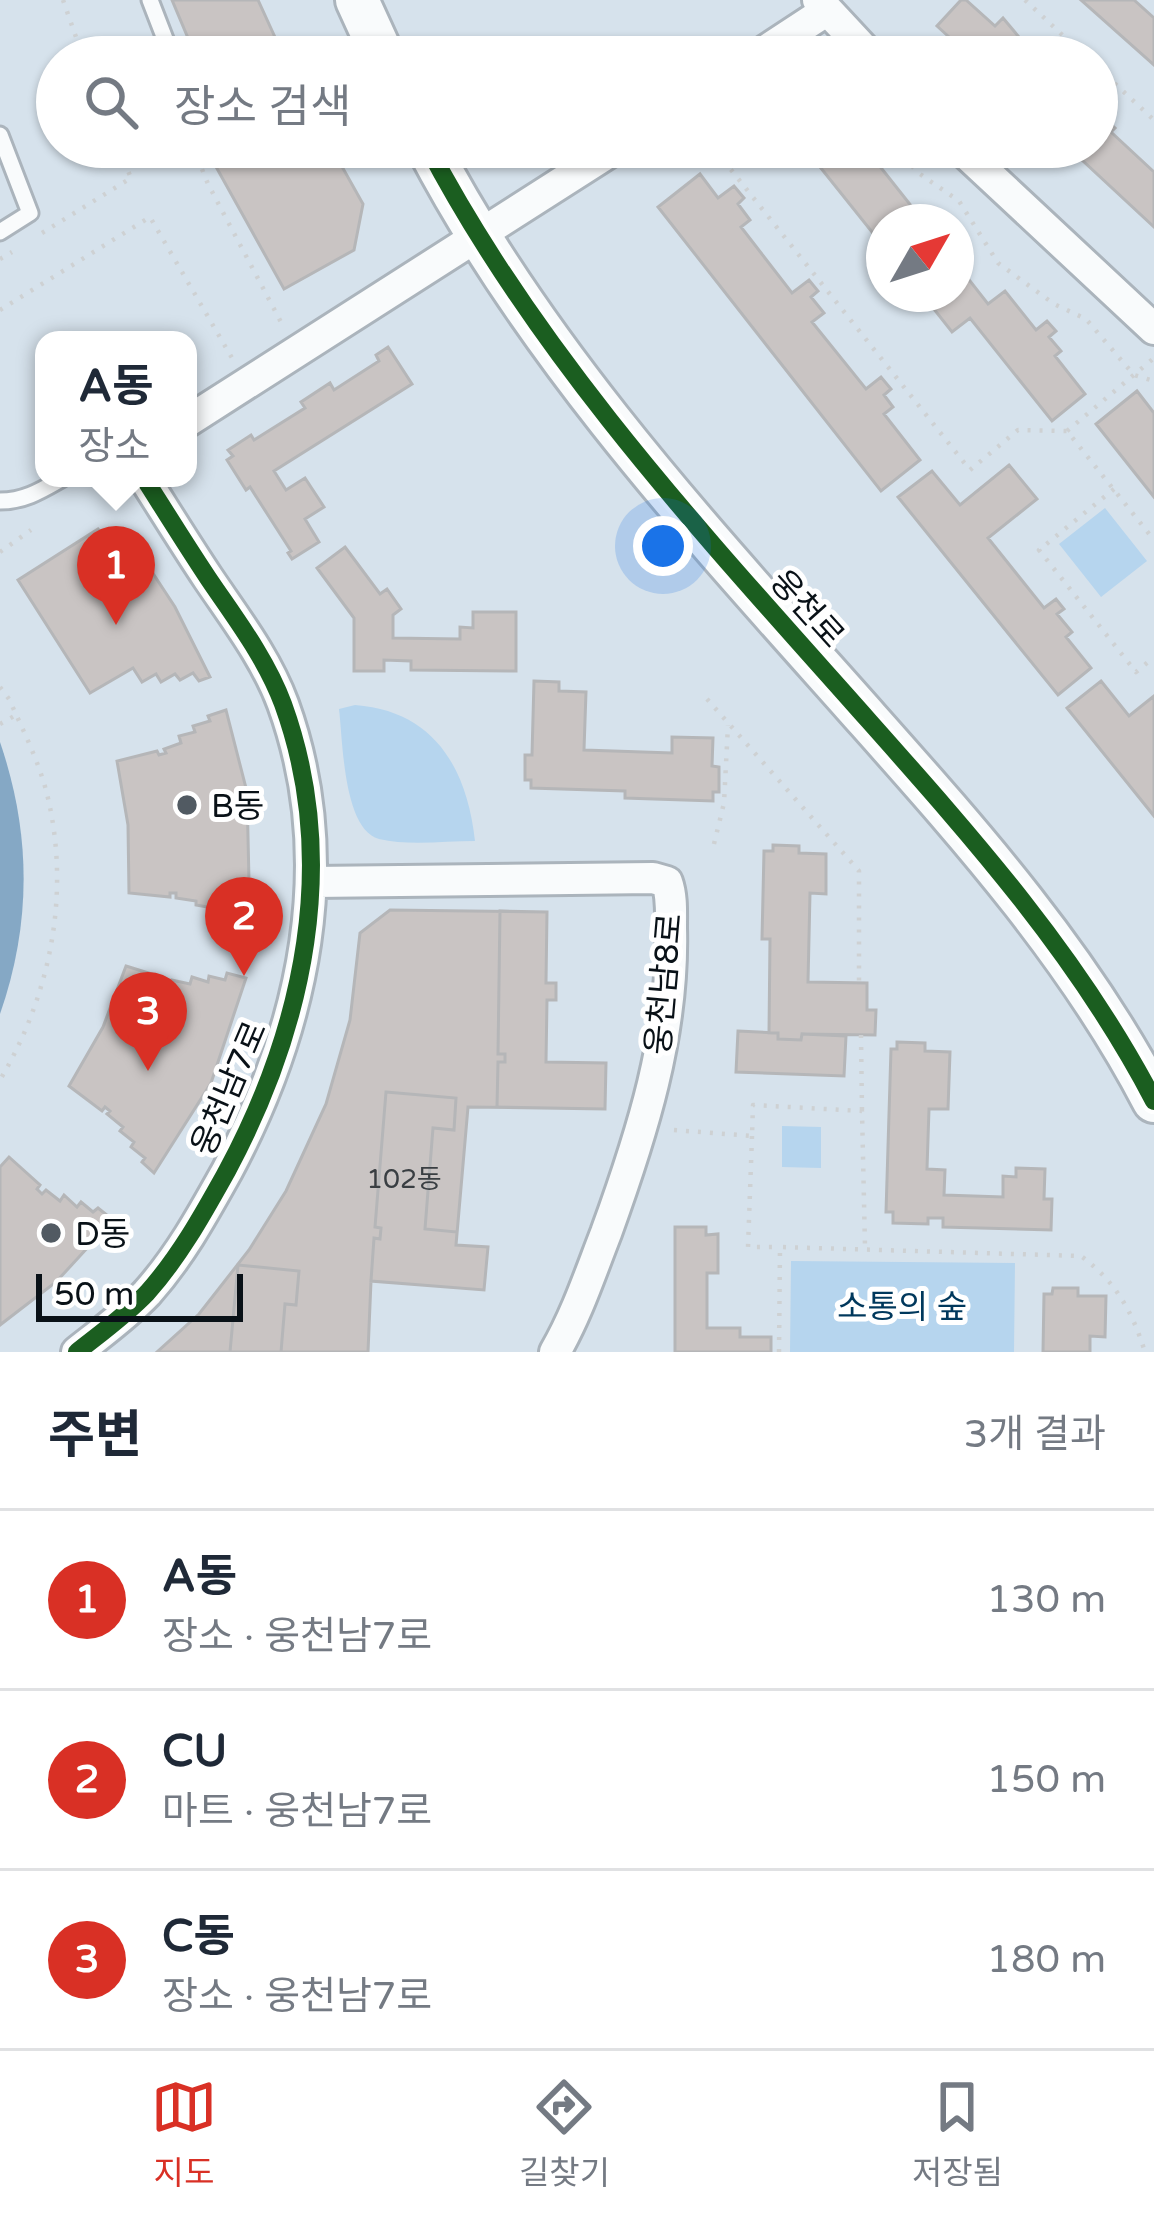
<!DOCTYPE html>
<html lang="ko">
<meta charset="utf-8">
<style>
:root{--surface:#fff;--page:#f6f6f7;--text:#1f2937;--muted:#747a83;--line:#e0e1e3;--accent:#d93025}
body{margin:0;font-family:"Varela Round","Noto Sans KR",sans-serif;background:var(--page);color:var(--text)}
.compass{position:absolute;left:866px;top:204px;width:108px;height:108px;border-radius:50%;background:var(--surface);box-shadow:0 3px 9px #0004;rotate:51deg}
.scale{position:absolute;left:36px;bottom:30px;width:207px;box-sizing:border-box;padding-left:12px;border:6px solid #091117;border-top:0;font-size:33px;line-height:42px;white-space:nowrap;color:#091117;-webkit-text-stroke:9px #fff;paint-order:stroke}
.you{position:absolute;left:663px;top:546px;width:42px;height:42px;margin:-30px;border:9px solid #fff;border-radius:50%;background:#1a73e8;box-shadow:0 0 0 18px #1a73e833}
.badge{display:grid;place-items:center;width:78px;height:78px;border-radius:50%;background:var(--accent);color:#fff;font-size:39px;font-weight:700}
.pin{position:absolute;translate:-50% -99px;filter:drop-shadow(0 3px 6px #0008)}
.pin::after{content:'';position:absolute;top:63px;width:42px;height:36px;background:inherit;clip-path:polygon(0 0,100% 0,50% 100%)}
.popup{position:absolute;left:35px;top:331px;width:162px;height:156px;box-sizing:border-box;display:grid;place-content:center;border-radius:24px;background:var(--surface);filter:drop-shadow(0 3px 9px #0005);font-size:39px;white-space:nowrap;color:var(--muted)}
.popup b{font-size:45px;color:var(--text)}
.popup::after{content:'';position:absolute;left:50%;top:100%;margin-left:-24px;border:24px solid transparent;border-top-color:var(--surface)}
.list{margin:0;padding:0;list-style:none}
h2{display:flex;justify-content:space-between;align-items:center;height:156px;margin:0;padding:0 48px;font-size:51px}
h2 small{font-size:39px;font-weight:400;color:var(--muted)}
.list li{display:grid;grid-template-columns:78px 1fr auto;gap:36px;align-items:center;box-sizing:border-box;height:180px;padding:0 48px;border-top:3px solid var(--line)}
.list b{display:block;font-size:45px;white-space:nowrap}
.list p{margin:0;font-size:39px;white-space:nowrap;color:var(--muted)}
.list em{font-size:39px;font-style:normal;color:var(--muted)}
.icon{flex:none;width:66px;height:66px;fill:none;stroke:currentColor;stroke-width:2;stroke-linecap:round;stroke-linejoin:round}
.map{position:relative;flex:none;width:1154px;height:1352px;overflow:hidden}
.search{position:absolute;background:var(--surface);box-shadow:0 3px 9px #0004;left:36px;right:36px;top:36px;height:132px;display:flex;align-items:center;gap:30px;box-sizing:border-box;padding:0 42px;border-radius:66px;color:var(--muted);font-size:45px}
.sheet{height:696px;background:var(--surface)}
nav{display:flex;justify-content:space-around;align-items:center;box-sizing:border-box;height:168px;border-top:3px solid var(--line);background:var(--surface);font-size:33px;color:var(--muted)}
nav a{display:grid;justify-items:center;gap:6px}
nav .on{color:var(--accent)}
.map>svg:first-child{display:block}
</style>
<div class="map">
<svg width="1154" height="1352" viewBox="0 0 1154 1352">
<rect width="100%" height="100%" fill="#d6e2ec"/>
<path fill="#b6d5ee" d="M1105,508L1147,561L1101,597L1059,544Z
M355,705C435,711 467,769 475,841C445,841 408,846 379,839C343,829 343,741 339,709Z
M782,1126L821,1127V1168L782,1167Z
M791,1261L1015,1263L1014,1352H790Z"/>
<path fill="#85a8c5" d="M0,742C31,833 32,922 0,1014Z"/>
<path fill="#c9c4c3" stroke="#b5b6b8" stroke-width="3" d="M172,0H258L284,57H196Z
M961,0H966L995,26L1003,18L1024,43L1019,49L1028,57H971L937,26Z
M1081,0H1134L1154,18V65Z
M1097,103L1102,108L1098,112L1115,128L1111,132L1154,172V227L1068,147H1097Z
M205,147H331L363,204L354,250L284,289Z
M804,147H874L884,160L878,164L924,222H884V247Z
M700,174L718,198L734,186L744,198L738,204L750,220L741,227L792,293L809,280L818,291L811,297L824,313L812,322L866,389L881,377L891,389L884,395L893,407L884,414L920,460L881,491L658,207Z
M956,246L967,260L959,267L988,304L1005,291L1036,330L1047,321L1056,331L1049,337L1061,351L1055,356L1085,394L1052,421L970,318L952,332L922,294H956Z
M388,347L412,384L274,471L286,490L305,478L324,507L305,519L319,542L292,559L288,553L291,551L250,487L246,490L227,460L233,456L228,450L251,435L254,440L305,408L301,402L330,383L334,390L379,361L376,355Z
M1137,391L1154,413V497L1096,424Z
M1009,465L1037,499L988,538L1044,608L1056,599L1064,609L1057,614L1072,632L1066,637L1091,668L1058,695L898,497L932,471L960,505Z
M98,529L103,535L111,530L131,540L175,607L210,677L199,681L193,673L180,680L175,674L161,682L156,674L142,682L133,668L90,693L18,580Z
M345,547L380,594L387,589L401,609L393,615V638L460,639V627L473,628V612H516V671L411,670V661L384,660V671H354V618L317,568Z
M534,681L559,682V691L586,692L584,750L672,753V737L713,738L712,766L719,767V792H713V801L625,798V791L531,788V780H525V755H532Z
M1101,681L1129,716L1154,696V816L1067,708Z
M226,710L247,792L250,926L230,922L231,916L213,914V908L196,905V901L176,898V893H170V897L129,893L128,825L117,761L157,751L159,755L166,753L164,749L181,743L179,736L195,732L193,726L210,721L208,716Z
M773,845L799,846V853L826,854V894L810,893L808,982L867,983V1010H876L875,1035L802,1034L801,1040L778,1039V1033H769L770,939H762L764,851H773Z
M390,910L547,912L546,983H556V1000H547L546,1062L606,1063L605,1109L468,1107L456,1245L488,1247L484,1290L371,1281L368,1352H157L199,1314L249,1250L286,1191L326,1104L350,1020L360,933Z
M500,911L547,912L546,983H556V1000H547L546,1062L606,1063L605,1109L497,1107L498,1062H505V1054H498Z
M126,966L165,978V983L171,985L172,980L190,984L192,977L208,982L209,976L225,980L227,973L246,978L211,1083L154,1173L142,1162L145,1158L131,1147L134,1142L120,1131L123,1127L107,1114L110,1111L105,1107L102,1111L69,1086L103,1027Z
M738,1031L778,1033V1039L801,1040L802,1034L846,1036L844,1076L736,1072Z
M897,1042L925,1043V1051L950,1052L948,1109H929L927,1169L945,1170L944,1195L1003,1197V1176L1016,1177V1168L1045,1169L1044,1199H1052L1051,1230L943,1227V1218H928V1224L893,1223V1212H886L891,1049H897Z
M386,1092L456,1098L454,1130L433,1128L425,1229L457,1232L456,1245L488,1247L484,1290L371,1281L374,1238L380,1239L381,1228L375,1227Z
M9,1157L40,1185L37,1189L42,1194L46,1190L60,1201L64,1195L77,1207L81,1202L93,1212L98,1208L113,1220L56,1282L0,1325V1167Z
M675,1227H706V1235L718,1234V1273H707V1328H740V1337H771V1352H675Z
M238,1265L299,1271L296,1305L285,1304L281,1352H230Z
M1053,1288H1078V1296H1106L1105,1337L1090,1336V1352H1043L1044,1294H1052Z"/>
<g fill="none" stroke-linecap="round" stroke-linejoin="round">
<g stroke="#abb4bc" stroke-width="21">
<path id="lane" d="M150,0L172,57
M0,135L30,213L0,232
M0,501C25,501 42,490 63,478"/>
</g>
<g stroke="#abb4bc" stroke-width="36">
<path id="street" d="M818,0L871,57
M756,57L826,11
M959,147L1154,329
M188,421L617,147
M313,882L653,878L667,882C672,896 671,912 671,928C674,1034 642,1134 606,1233C590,1274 577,1314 555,1352
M77,1352C101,1333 126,1315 147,1293C180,1256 203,1214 227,1171C304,1027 340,861 283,704C266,658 235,618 208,578C186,545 165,511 144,478"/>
</g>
<g stroke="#abb4bc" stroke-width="48">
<path id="secondary" d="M357,0L383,57
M428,147C536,353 699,530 853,703C964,828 1076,951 1154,1101"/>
</g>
<path stroke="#ced1d3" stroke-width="4.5" stroke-dasharray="3 9" stroke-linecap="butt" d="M63,0L83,57
M1025,0L1086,57
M1097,67L1154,120
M193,147L208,184L282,324
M753,147L728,166L970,470L1018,430L1067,431L1154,540
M897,147L917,172L959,201L998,263L1054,304L1086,319L1134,375L1154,381
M42,233L131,178L118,147
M0,259L12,252
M0,310L150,217L232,358
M1067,431L1154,358
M1114,489L1039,550L1136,672L1154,657
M0,552L31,530
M0,687L9,699C23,730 39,762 47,794C71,892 51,994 0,1080
M707,699L859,871V983
M0,724L16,715
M714,844L724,803L728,725
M861,1035L862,1111
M674,1130L752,1136L753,1105L862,1111L865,1247
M752,1136L748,1247H780
M779,1352L780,1247L1081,1256C1116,1282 1132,1311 1145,1352"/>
<use href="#lane" stroke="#f9fbfc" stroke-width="15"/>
<use href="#street" stroke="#f9fbfc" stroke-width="30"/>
<use href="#secondary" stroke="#f9fbfc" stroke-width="42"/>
<g stroke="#fff" stroke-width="26">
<path id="cycleway" d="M428,147C536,353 699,530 853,703C964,828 1076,951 1154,1101
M77,1352C101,1333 126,1315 147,1293C180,1256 203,1214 227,1171C304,1027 340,861 283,704C266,658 235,618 208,578C186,545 165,511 144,478"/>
</g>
<use href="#cycleway" stroke="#1b5e20" stroke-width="18"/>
</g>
<g fill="#515a62" stroke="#fff" stroke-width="4.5">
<circle cx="187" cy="805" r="12"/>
<circle cx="51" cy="1233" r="12"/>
</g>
<g text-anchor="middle" stroke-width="10" stroke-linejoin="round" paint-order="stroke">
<g font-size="27" fill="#393e42">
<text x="404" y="1188">102동</text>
</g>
<g font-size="33" fill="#091117" stroke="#fff">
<text transform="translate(808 608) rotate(48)" y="12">웅천로</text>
<text transform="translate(663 984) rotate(-85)" y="12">웅천남8로</text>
<text transform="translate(228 1088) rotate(-67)" y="12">웅천남7로</text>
</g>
<g font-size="33" fill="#091117" stroke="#fff" text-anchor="start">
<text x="211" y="817">B동</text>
<text x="75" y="1245">D동</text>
</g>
<g font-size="33" fill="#00385c" stroke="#fff">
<text x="902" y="1318">소통의 숲</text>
</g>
</g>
</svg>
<svg class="compass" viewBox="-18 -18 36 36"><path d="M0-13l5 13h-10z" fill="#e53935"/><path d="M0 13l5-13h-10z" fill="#747a83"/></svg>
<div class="scale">50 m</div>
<div class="you"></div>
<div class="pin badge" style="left:116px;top:625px">1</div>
<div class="popup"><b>A동</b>장소</div>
<div class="pin badge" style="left:244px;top:976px">2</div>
<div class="pin badge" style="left:148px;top:1071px">3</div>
<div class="search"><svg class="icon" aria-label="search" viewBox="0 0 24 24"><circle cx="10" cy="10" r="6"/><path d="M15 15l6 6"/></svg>장소 검색</div>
</div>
<section class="sheet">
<h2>주변<small>3개 결과</small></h2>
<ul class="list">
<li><span class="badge">1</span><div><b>A동</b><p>장소 · 웅천남7로</p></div><em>130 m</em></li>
<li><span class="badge">2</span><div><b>CU</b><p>마트 · 웅천남7로</p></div><em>150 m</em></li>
<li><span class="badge">3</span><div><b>C동</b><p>장소 · 웅천남7로</p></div><em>180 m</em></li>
</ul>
</section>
<nav>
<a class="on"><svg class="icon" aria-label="map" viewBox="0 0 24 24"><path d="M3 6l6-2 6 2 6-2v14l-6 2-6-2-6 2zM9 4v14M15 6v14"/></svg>지도</a>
<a><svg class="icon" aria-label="directions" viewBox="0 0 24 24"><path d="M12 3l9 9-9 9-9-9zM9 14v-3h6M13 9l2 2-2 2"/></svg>길찾기</a>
<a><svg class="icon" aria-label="saved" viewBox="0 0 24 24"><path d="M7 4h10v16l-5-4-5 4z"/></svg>저장됨</a>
</nav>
